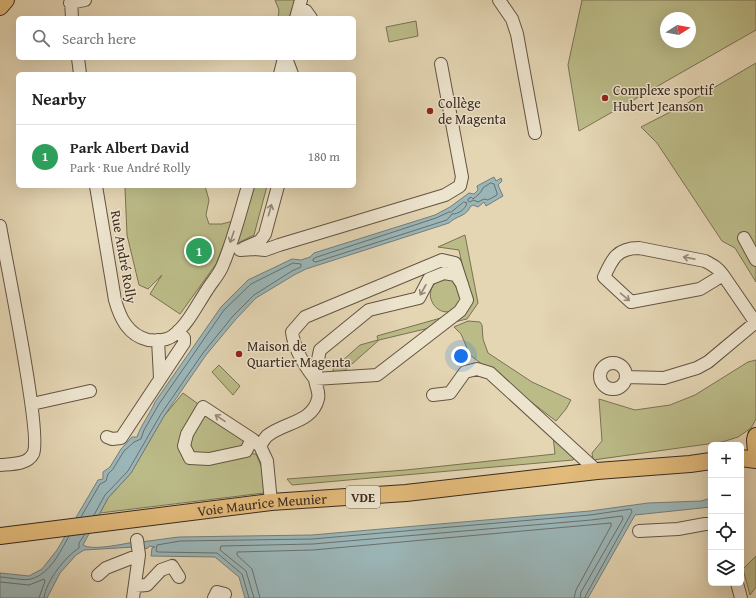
<!DOCTYPE html>
<meta charset="utf-8">
<style>
:root{--surface:#fff;--page:#f2f2f2;--text:#222;--muted:#767676;--line:#e0e0e0;--accent:#8f2418}
body{margin:0;font-family:"Gentium Book Plus",serif;background:var(--page);color:var(--text)}
.controls{position:absolute;right:12px;bottom:12px;display:grid;overflow:hidden;border-radius:6px;box-shadow:0 4px 16px #0002}
.controls button{width:36px;height:36px;display:grid;place-items:center;padding:0;border:0;border-bottom:1px solid var(--line);background:var(--surface);color:var(--text);font:20px sans-serif}
.compass{position:absolute;left:660px;top:12px;width:36px;height:36px;border-radius:50%;background:var(--surface);box-shadow:0 4px 16px #0002;rotate:79deg}
.you{position:absolute;left:461px;top:356px;width:14px;height:14px;margin:-10px;border:3px solid #fff;border-radius:50%;background:#1a73e8;box-shadow:0 0 0 6px #1a73e833}
.badge{display:grid;place-items:center;width:26px;height:26px;border-radius:50%;background:var(--accent);color:#fff;font-size:13px;font-weight:700}
.pin{position:absolute;translate:-50% -50%;border:2px solid #fff;box-shadow:0 1px 4px #0006}
.list{margin:0;padding:0;list-style:none}
h2{display:flex;justify-content:space-between;align-items:center;height:52px;margin:0;padding:0 16px;font-size:17px}
h2 small{font-size:13px;font-weight:400;color:var(--muted)}
.list li{display:grid;grid-template-columns:26px 1fr auto;gap:12px;align-items:center;box-sizing:border-box;height:64px;padding:0 16px;border-top:1px solid var(--line)}
.list b{display:block;font-size:15px;white-space:nowrap}
.list p{margin:0;font-size:13px;white-space:nowrap;color:var(--muted)}
.list em{font-size:13px;font-style:normal;color:var(--muted)}
.icon{flex:none;width:22px;height:22px;fill:none;stroke:currentColor;stroke-width:2;stroke-linecap:round;stroke-linejoin:round}
.map{position:relative;flex:none;width:756px;height:598px;overflow:hidden}
.search{position:absolute;background:var(--surface);box-shadow:0 4px 16px #0002;left:16px;top:16px;width:340px;height:44px;display:flex;align-items:center;gap:10px;box-sizing:border-box;padding:0 14px;border-radius:6px;color:var(--muted);font-size:15px}
.panel{position:absolute;background:var(--surface);box-shadow:0 4px 16px #0002;left:16px;top:72px;width:340px;height:116px;border-radius:6px}
.map>svg:first-child{display:block}
</style>
<div class="map">
<svg width="756" height="598" viewBox="0 0 756 598">
<rect width="100%" height="100%" fill="#e4d5b3"/>
<filter id="stains"><feTurbulence type="fractalNoise" baseFrequency=".005" numOctaves="4"/><feColorMatrix values="0 0 0 0 .2 0 0 0 0 .09 0 0 0 0 .02 0 0 0 .5 -.17"/></filter>
<radialGradient id="worn" r=".72"><stop offset=".6" stop-color="#630" stop-opacity="0"/><stop offset="1" stop-color="#630" stop-opacity=".3"/></radialGradient>
<path fill="#bb8" stroke="#7a7254" fill-rule="evenodd" d="M275,0H295L289,18H278L279,10Z
M582,0H756V30L579,131L568,65ZM666,18H690V42H666Z
M416,21L418,36L389,42L386,27Z
M756,63V282L735,248L722,241L657,143L641,127L686,104Z
M129,186H205L209,200L206,215L209,224H222L233,221L216,264L180,314L150,294L162,275L148,289L139,285L127,235L125,188Z
M251,186H267L254,235L238,243L236,242Z
M465,235L478,303L467,319L379,340L334,380L333,369L360,345L378,340L377,336L462,312L470,301L459,250L438,247Z
M441,279H452L463,296C461,300 458,307 454,309C439,321 417,292 441,279Z
M468,321L480,322L482,325L483,339L488,353L532,382L571,400L566,409L556,421L470,355L461,334L454,327Z
M756,360V419L751,428L738,437L722,442L593,460L592,453L602,441L599,399L635,410L670,405L695,395L748,362Z
M219,365L240,386L233,395L212,372Z
M183,393L241,435L247,453L256,454L265,475L264,493L100,513L108,498L131,473L164,416Z
M553,436L575,458L573,460L292,485L287,479L406,470L555,454Z
M756,556V587L750,595L743,569Z"/>
<path fill="#9bb6b8" stroke="#747e7b" d="M494,177L496,181L501,178L502,181L498,185L503,196L486,206L484,202L478,207L473,205L470,207C467,216 456,216 449,223L306,269L294,275L256,298L236,319L206,355L164,416L131,473L108,498L83,545C92,551 123,544 134,542V547L84,550L76,555L60,573L47,598H0V573L29,576L42,569L57,550L98,480L103,479V472L110,467L121,449L132,437H137C141,425 150,414 155,402L221,307L248,280L292,259L301,260L310,257L314,253L435,215L450,207L469,193L474,194L478,190L477,186Z
M711,498V507L635,515L588,598H245L239,577L215,557L151,556L152,548L155,547L149,546L148,548L144,549L141,542L179,537L312,535L590,511L648,503L701,501Z"/>
<g fill="none" stroke-linecap="round" stroke-linejoin="round">
<path stroke="#6a706c" stroke-width="1" d="M491,183L494,184L497,193V195L488,200L484,199L478,202L473,200L470,202L468,201V199L471,197L473,199C478,195 481,193 483,188Z
M464,202L467,203C465,210 458,214 452,214L447,220L316,262L313,261V259L317,257L436,218L449,212H451Z
M81,517L100,484L106,481L108,474L113,469L124,451L134,442L141,439L144,430L159,404L224,310L251,284L293,263L301,264V267L292,271L254,295L233,316L203,353L161,414L128,471L105,495L94,515
M0,577C7,577 24,581 31,579C50,574 60,552 69,536
M0,582L29,585L44,579L45,581L39,598
M44,598C46,581 65,557 79,548V543L85,534
M249,598L242,574L217,553L158,552L156,551L157,545L180,541L312,539L590,515L631,509L632,512L586,595L585,598
M254,598L246,571L220,550L221,546L313,544L591,520L622,516L623,519L581,592L580,598
M260,598L252,569L237,555V552L313,550L611,523V526L576,590L574,598"/>
<g stroke="#645444" stroke-width="14">
<path id="minor" d="M71,0L72,18
M499,0L512,19L517,34L535,133
M70,3L85,0
M299,8L306,11L311,18
M296,18L301,0
M78,58L80,74
M286,58L292,74
M280,74L284,58
M96,186L115,300C120,318 128,335 148,340C157,341 167,341 174,335C188,324 197,305 207,290C211,283 218,276 222,267C233,242 240,213 248,186
M0,226C5,256 43,438 33,454C27,465 11,464 0,465
M744,238L756,260
M244,248L260,241L265,234L278,186
M240,250L255,249L265,250L279,245L445,195L460,186L462,177L441,64
M442,260L455,263L467,300L460,311L377,375L315,379C304,365 294,349 292,332L305,317Z
M723,275L700,289L631,302L604,277C612,259 617,248 639,248L705,261C713,265 718,268 723,275L756,323
M158,340L160,378
M600 376a13 13 0 1 1 26 0a13 13 0 1 1-26 0Z
M626,377L664,378L697,368L708,362L756,322
M433,395L450,393L465,372L477,369L490,373L597,471
M32,404L90,391
M107,437L112,439L121,438L184,343V338L178,331
M252,439L246,451L209,459L190,458L184,446L187,434L203,407L252,439L260,446L267,461L271,502
M260,446C262,443 264,439 267,436C284,422 312,423 318,399C320,392 315,385 315,378C316,369 318,359 320,350L369,310L419,298L429,279L444,273L456,275L462,284
M639,531L678,529L705,524H711
M98,575L106,568L139,555
M737,583L741,598
M135,586L147,585L161,570L172,566L179,577
M133,598L139,555L137,540
M214,598L217,592L225,594"/>
</g>
<g stroke="#3a291f" stroke-width="18">
<g id="major">
<path d="M0,7L6,0"/>
<path d="M756,436L755,440L756,453"/>
<path d="M741,458L756,460"/>
<path id="s1" d="M0,536L271,502L406,493L597,471L690,464L711,461"/>
</g>
</g>
<use href="#minor" stroke="#ede4ce" stroke-width="12"/>
<use href="#major" stroke="#e2ba7a" stroke-width="16"/>
</g>
<defs><path id="oneway-shaft" d="M-6 0H5M1.5-3L5.5 0L1.5 3" fill="none" stroke-width="1.6" stroke-linecap="round" stroke-linejoin="round"/></defs>
<g stroke="#948676">
<use href="#oneway-shaft" transform="translate(270 210) rotate(-74)"/>
<use href="#oneway-shaft" transform="translate(232 237) rotate(109)"/>
<use href="#oneway-shaft" transform="translate(689 258) rotate(-169)"/>
<use href="#oneway-shaft" transform="translate(423 290) rotate(119)"/>
<use href="#oneway-shaft" transform="translate(625 297) rotate(40)"/>
<use href="#oneway-shaft" transform="translate(220 418) rotate(-146)"/>
</g>
<g fill="#8f2418" stroke="#ede4ce" stroke-width="1.5">
<circle cx="605" cy="98" r="4"/>
<circle cx="430" cy="111" r="4"/>
<circle cx="239" cy="354" r="4"/>
</g>
<g text-anchor="middle" stroke-width="3" stroke-linejoin="round" paint-order="stroke">
<rect fill="#ede4ce" stroke="#706154" stroke-width="1" x="346" y="486" width="34" height="22" rx="3"/>
<g font-size="13" font-weight="bold" fill="#3a291f">
<text x="363" y="502">VDE</text>
</g>
<g font-size="14" fill="#3a291f" stroke="#ede4ce" text-anchor="start">
<text x="613" y="95">Complexe sportif<tspan x="613" dy="16">Hubert Jeanson</tspan></text>
<text x="438" y="108">Collège<tspan x="438" dy="16">de Magenta</tspan></text>
<text x="247" y="351">Maison de<tspan x="247" dy="16">Quartier Magenta</tspan></text>
</g>
<g font-size="14" fill="#3a291f" stroke="#ede4ce">
<text transform="translate(124 257) rotate(80)" y="5">Rue André Rolly</text>
<text dy="5" stroke="none"><textPath href="#s1" startOffset="264">Voie Maurice Meunier</textPath></text>
</g>
</g>
<rect width="100%" height="100%" filter="url(#stains)"/>
<rect width="100%" height="100%" fill="url(#worn)"/>
</svg>
<div class="controls">
<button>+</button>
<button>−</button>
<button><svg class="icon" aria-label="locate" viewBox="0 0 24 24"><circle cx="12" cy="12" r="6"/><path d="M12 2v4M12 18v4M2 12h4M18 12h4"/></svg></button>
<button><svg class="icon" aria-label="layers" viewBox="0 0 24 24"><path d="M12 4l9 5-9 5-9-5zM3 14l9 5 9-5"/></svg></button>
</div>
<svg class="compass" viewBox="-18 -18 36 36"><path d="M0-13l5 13h-10z" fill="#e53935"/><path d="M0 13l5-13h-10z" fill="#767676"/></svg>
<div class="you"></div>
<div class="pin badge" style="left:199px;top:251px;background:#2e9e5b">1</div>
<div class="search"><svg class="icon" aria-label="search" viewBox="0 0 24 24"><circle cx="10" cy="10" r="6"/><path d="M15 15l6 6"/></svg>Search here</div>
<section class="panel">
<h2>Nearby<small></small></h2>
<ul class="list">
<li><span class="badge" style="background:#2e9e5b">1</span><div><b>Park Albert David</b><p>Park · Rue André Rolly</p></div><em>180 m</em></li>
</ul>
</section>
</div>
